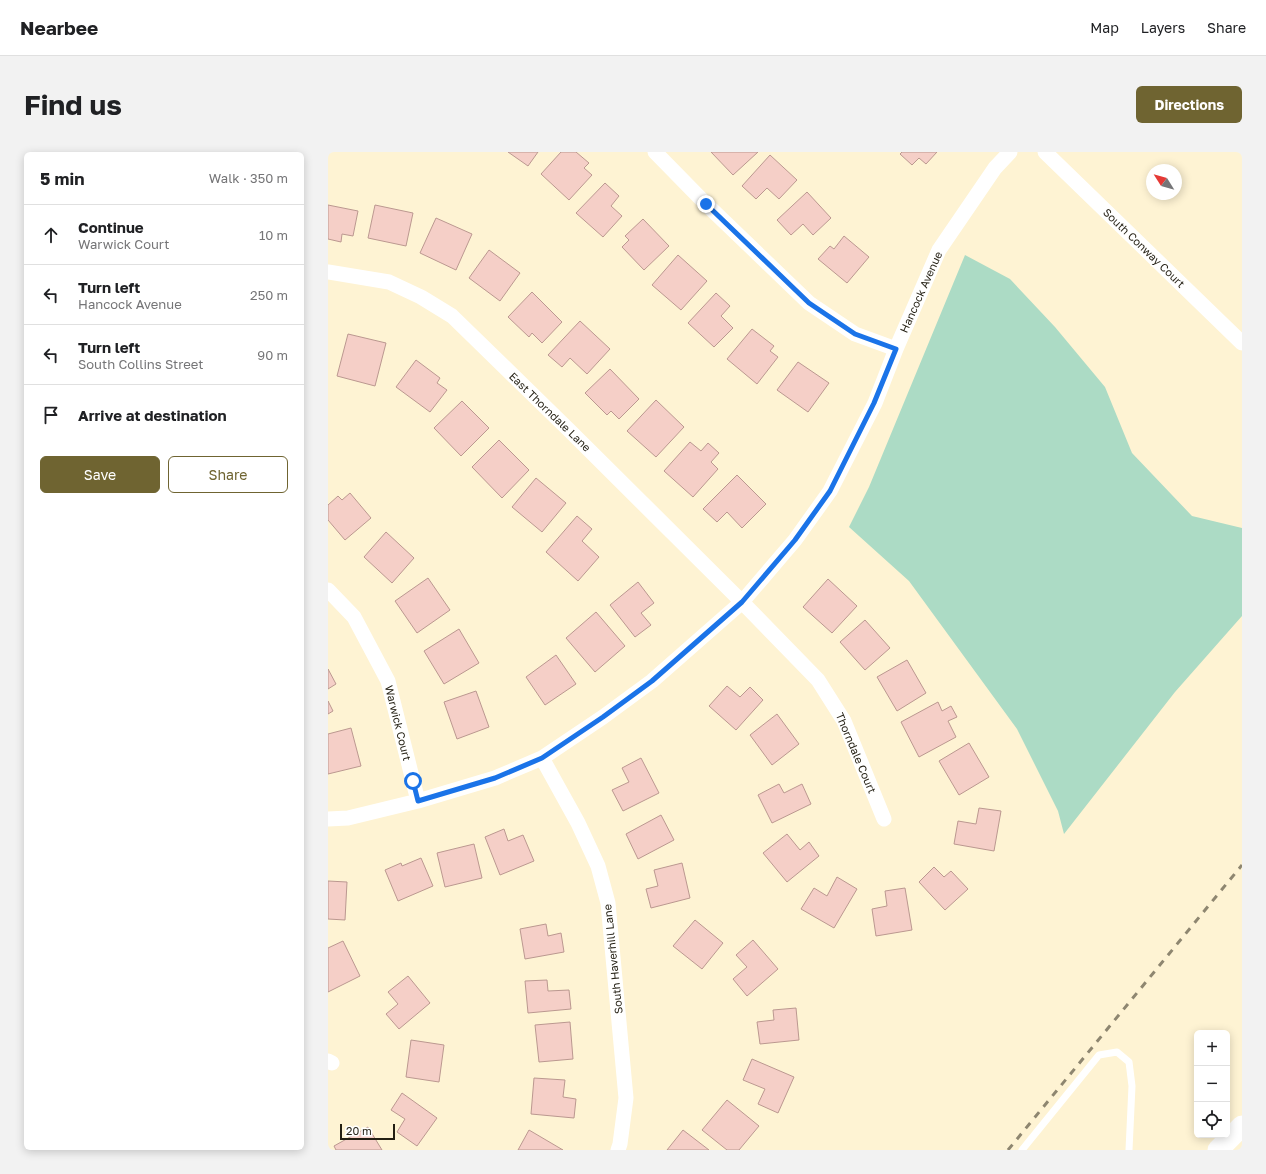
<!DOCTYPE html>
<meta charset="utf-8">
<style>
:root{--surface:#fff;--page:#f2f2f2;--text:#202124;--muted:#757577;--line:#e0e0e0;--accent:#6f6431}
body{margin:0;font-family:"Golos Text",sans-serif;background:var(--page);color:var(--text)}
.controls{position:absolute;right:12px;bottom:12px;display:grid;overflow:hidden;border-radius:6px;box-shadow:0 2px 10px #0003}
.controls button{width:36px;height:36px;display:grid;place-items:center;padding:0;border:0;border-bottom:1px solid var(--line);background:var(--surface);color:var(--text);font:20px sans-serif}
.compass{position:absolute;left:818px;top:12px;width:36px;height:36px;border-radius:50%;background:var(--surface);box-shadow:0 2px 10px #0003;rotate:307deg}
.scale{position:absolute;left:12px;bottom:10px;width:55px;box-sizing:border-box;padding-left:4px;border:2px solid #231f13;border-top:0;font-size:11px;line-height:14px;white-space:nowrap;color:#231f13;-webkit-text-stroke:3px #fff;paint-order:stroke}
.stop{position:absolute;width:12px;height:12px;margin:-9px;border:3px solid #1a73e8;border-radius:50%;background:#fff}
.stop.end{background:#1a73e8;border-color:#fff;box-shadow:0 1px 4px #0008}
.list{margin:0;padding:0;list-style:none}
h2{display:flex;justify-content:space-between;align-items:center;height:52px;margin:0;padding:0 16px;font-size:17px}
h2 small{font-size:13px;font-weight:400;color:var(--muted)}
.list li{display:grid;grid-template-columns:26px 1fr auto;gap:12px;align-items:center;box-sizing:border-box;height:60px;padding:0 16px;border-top:1px solid var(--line)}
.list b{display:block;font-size:15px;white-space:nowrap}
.list p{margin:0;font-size:13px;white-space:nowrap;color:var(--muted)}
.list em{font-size:13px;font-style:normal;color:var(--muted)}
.actions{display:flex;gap:8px;padding:12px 16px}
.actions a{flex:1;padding:9px 0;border:1px solid var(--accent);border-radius:6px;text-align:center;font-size:14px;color:var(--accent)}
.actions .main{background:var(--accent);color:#fff}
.icon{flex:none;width:22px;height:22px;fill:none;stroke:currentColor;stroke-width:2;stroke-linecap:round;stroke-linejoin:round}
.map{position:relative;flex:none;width:914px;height:998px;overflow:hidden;border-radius:6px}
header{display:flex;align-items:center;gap:24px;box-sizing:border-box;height:56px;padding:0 20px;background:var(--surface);border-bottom:1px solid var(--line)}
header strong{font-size:19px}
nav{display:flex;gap:22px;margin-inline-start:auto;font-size:14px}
.intro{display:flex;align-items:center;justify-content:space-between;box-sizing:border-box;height:96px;padding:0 24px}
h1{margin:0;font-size:28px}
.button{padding:10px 18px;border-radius:6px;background:var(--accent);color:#fff;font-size:14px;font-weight:700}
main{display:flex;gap:24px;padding:0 24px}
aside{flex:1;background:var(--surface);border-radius:6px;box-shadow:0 2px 10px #0003}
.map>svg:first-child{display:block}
</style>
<header>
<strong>Nearbee</strong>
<nav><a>Map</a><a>Layers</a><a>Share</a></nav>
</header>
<div class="intro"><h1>Find us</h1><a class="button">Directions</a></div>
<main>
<aside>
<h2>5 min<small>Walk · 350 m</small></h2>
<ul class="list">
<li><svg class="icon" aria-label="ahead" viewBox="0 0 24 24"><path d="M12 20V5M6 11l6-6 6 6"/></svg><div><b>Continue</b><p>Warwick Court</p></div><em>10 m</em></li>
<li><svg class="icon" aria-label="left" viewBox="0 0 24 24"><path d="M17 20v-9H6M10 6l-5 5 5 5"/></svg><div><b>Turn left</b><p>Hancock Avenue</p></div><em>250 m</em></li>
<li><svg class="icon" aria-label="left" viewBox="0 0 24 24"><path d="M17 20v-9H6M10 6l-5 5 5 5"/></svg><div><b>Turn left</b><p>South Collins Street</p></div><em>90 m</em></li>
<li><svg class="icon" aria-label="arrive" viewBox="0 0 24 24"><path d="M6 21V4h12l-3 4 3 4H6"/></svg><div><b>Arrive at destination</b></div></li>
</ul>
<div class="actions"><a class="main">Save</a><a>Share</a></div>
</aside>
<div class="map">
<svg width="914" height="998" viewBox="0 0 914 998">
<rect width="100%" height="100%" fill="#fef3d3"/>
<path fill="#acdbc5" d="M637,103L682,127L727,175L777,235L804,301L864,364L914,376V464L847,540L736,682L730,659L689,577L581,429L521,375L541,335Z"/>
<path fill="#f5cfc7" stroke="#bb9890" d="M180,0H210L200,14Z
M233,0H248L261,11L256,16L264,23L241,48L213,22Z
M383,0H430L405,23Z
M574,0H609L598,12L591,6L584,13L572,2Z
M442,3L469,28L451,47L439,36L428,47L414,34Z
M277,31L291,44L283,54L294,64L275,85L248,61Z
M479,40L503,66L485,83L475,72L463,83L449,68Z
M0,53L30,59L25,84L14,82L13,90L0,87Z
M47,53L85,61L78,94L40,86Z
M108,66L144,82L128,118L92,101Z
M315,67L341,94L316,118L294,95L301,88L297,84Z
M516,84L541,105L519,131L490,107L502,94L506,97Z
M161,98L192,121L172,149L141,126Z
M350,103L379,129L353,158L324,133Z
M204,140L234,170L214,191L204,181L201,185L180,165Z
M388,141L402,154L393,164L405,176L386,195L360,171Z
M252,169L282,197L259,222L242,206L234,215L220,203Z
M424,177L446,194L442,199L450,205L429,232L399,207Z
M20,182L58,191L47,234L9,224Z
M88,208L112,226L109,231L119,238L102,260L68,235Z
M470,210L501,231L480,260L449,238Z
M282,217L311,247L291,267L283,259L279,263L257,241Z
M328,248L356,275L328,305L299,279Z
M134,249L161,276L133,304L106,276Z
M171,288L201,318L174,346L144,315Z
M362,290L373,299L380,291L391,301L383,310L390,317L365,345L336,319Z
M409,323L438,352L414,376L399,360L389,370L375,357Z
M208,326L238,351L214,380L184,355Z
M22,341L43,366L17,388L0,368V353L10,344L14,348Z
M249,364L264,377L254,389L271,405L250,429L218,400Z
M58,380L86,406L64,431L36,405Z
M100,426L122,458L89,481L67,449Z
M500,427L529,454L504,481L475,455Z
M310,430L326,451L313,461L323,473L307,485L282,453Z
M268,460L297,494L267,520L238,486Z
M537,468L562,496L537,518L512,490Z
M131,477L151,511L116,532L96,499Z
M228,503L248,532L217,553L198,525Z
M579,508L598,541L569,559L549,525Z
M0,517L8,532L0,537Z
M399,534L412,545L422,535L435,548L408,578L381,554Z
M148,539L161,575L129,587L116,550Z
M0,549L5,559L0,562Z
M610,550L614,559L623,554L629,565L620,569L628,585L591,605L573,570Z
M449,562L471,592L444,613L422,583Z
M23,576L33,614L0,622V582Z
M641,591L661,625L631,643L611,609Z
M313,606L331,641L295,659L284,638L301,630L294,616Z
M451,632L456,641L474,632L483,652L444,671L430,643Z
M651,656L673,659L666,699L626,692L630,669L648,672Z
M333,663L346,688L310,707L298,682Z
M176,677L180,689L195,683L206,709L172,723L157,685Z
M459,682L472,698L481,690L491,704L459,730L435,701Z
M146,692L154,726L117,735L109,701Z
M93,706L105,734L70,749L57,718L73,711L74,714Z
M354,711L362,746L323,756L318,737L330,734L326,718Z
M606,715L616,725L623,719L640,737L617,758L591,730Z
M509,725L529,737L506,776L473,757L486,736L499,744Z
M0,729L19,730L17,768L0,767Z
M577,736L584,778L548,784L544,757L559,754L557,739Z
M367,768L395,791L374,817L345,794Z
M218,772L220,784L233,781L236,800L197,807L192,777Z
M425,788L450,817L419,844L405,827L419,815L408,803Z
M15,789L32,824L0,840V796Z
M80,824L102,851L71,877L58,862L70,852L60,840Z
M219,828L220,839L241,838L243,857L200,861L197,829Z
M468,856L471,888L432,892L429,870L446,868L445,858Z
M242,870L245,907L211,910L207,873Z
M83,888L116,893L111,930L78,925Z
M424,907L466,925L450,961L430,952L437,937L415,928Z
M206,926L237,928L235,945L248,947L246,966L203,962Z
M74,941L109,966L89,994L69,980L77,967L63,958Z
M399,948L431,974L411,998H399L374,978Z
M40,975L54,998H8L6,994Z
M201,978L235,998H190Z
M355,978L381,998H339Z"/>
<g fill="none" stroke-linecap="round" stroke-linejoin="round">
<path stroke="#fff" stroke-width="7" d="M694,998L771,903L789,900L801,910L804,934L801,998"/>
<path stroke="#fff" stroke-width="15" d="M327,0L378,52L481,151L527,182L568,197
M717,0L914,191
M0,120L61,130L93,145L124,164L242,279L414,450L490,528L516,569L556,667
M0,438L26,465L60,529L90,649
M214,606L250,671L270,714L280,751L298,946L292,992L290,998
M0,667L20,666L90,649L167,626L214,606L275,565L324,529L414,450L467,388L502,339L547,251L568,197L611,98L667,16L682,0
M0,909L4,911"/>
<path stroke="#fff" stroke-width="21" d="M890,998L914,974"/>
<path stroke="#8e8670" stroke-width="3" stroke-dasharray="7 7" stroke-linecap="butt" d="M680,998L914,713"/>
</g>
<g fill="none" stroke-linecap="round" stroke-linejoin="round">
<path stroke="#1a73e8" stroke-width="5" d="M85,629L90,649L167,626L214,606L275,565L324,529L414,450L467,388L502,339L546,251L568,197L527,182L481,151L378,52"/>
</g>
<g text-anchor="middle" stroke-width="3.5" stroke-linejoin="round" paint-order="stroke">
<g font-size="11" fill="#231f13" stroke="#fff">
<text transform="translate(816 96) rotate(44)" y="4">South Conway Court</text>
<text transform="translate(593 140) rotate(-66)" y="4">Hancock Avenue</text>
<text transform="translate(222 260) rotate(44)" y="4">East Thorndale Lane</text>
<text transform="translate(70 571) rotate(76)" y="4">Warwick Court</text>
<text transform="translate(528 601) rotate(67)" y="4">Thorndale Court</text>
<text transform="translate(285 807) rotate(-96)" y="4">South Haverhill Lane</text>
</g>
</g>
</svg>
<div class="controls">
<button>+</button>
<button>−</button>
<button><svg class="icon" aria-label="locate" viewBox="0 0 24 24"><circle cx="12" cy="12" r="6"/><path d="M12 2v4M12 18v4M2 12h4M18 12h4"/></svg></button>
</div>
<svg class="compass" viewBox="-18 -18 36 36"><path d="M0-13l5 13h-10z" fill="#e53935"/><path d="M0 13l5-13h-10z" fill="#757577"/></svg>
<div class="scale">20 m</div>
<div class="stop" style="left:85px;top:629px"></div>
<div class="stop end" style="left:378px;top:52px"></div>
</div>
</main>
